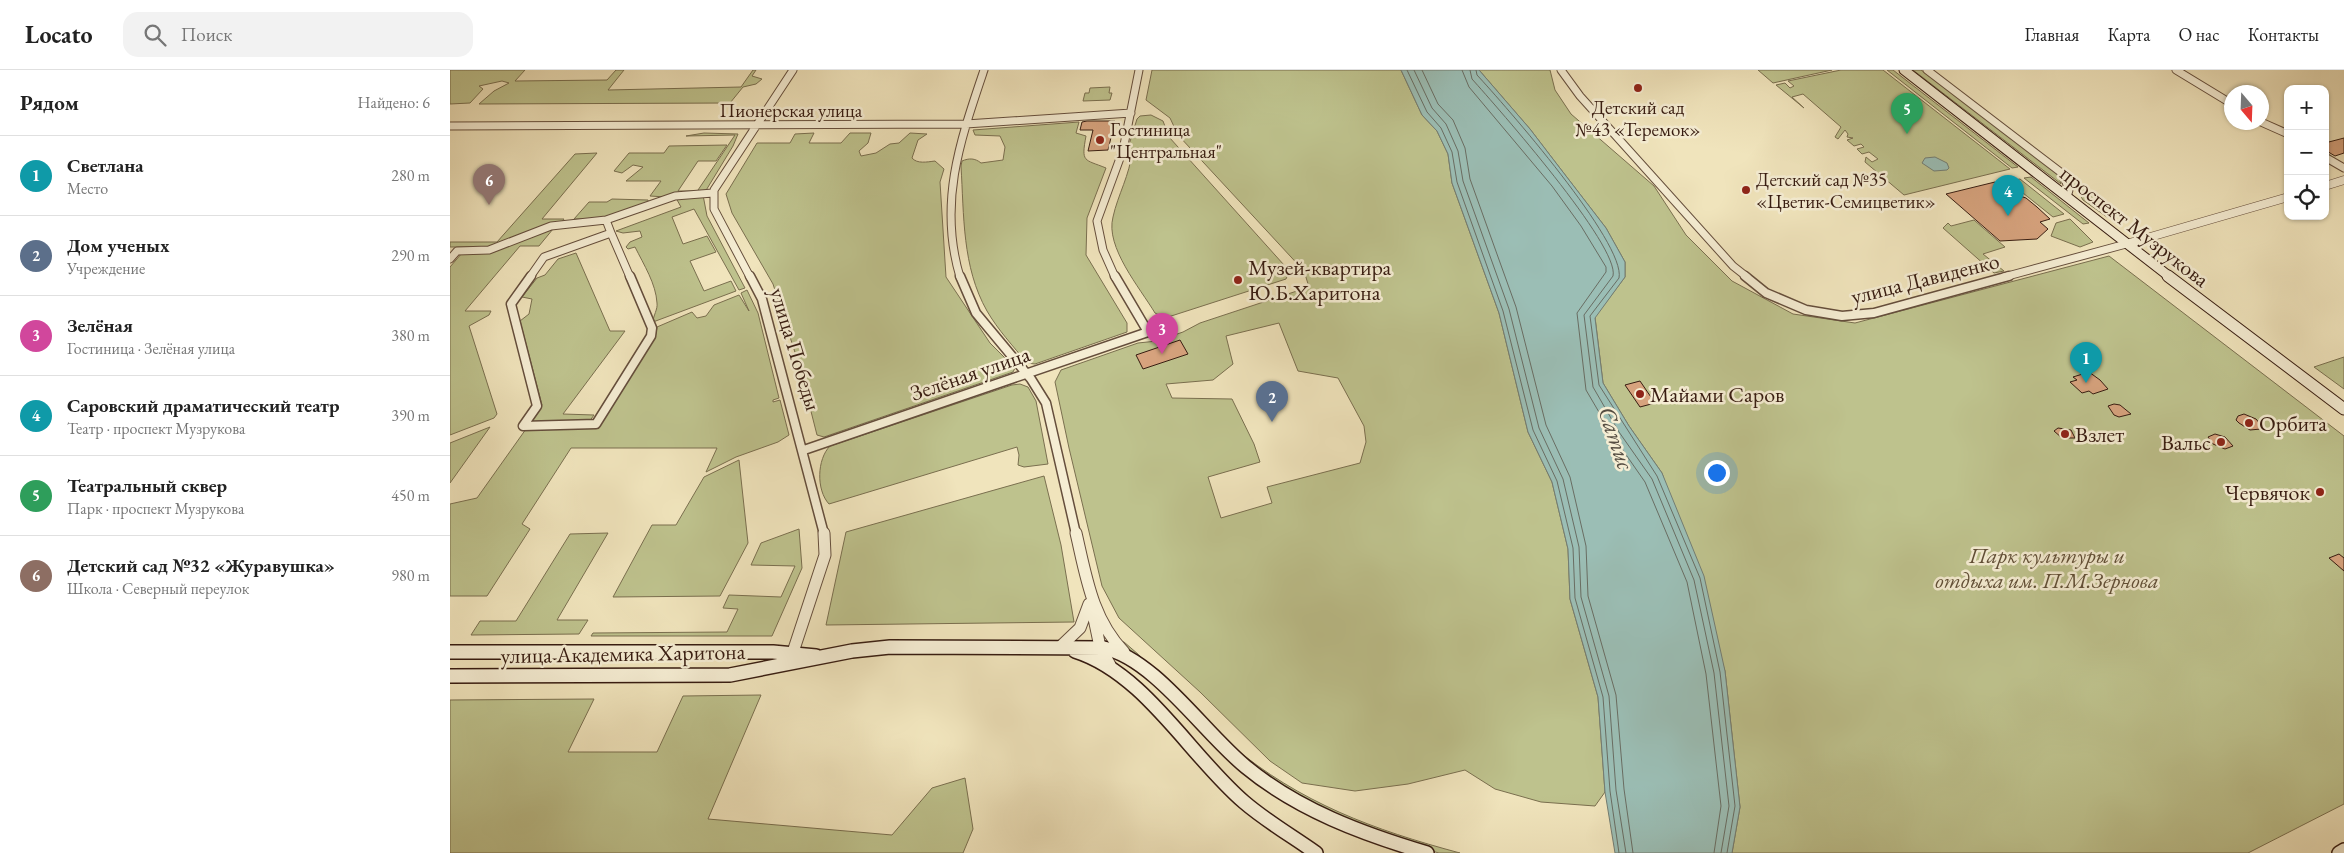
<!DOCTYPE html>
<html lang="ru">
<meta charset="utf-8">
<style>
:root{--surface:#fff;--page:#f2f2f2;--text:#222;--muted:#767676;--line:#e0e0e0;--accent:#8f2418}
body{margin:0;font-family:"EB Garamond",serif;background:var(--page);color:var(--text)}
.controls{position:absolute;right:15px;top:15px;display:grid;overflow:hidden;border-radius:10px;box-shadow:0 1px 4px #0004}
.controls button{width:45px;height:45px;display:grid;place-items:center;padding:0;border:0;border-bottom:1px solid var(--line);background:var(--surface);color:var(--text);font:25px sans-serif}
.compass{position:absolute;left:1774px;top:15px;width:45px;height:45px;border-radius:50%;background:var(--surface);box-shadow:0 1px 4px #0004;rotate:161deg}
.you{position:absolute;left:1266px;top:402px;width:18px;height:18px;margin:-12px;border:4px solid #fff;border-radius:50%;background:#1a73e8;box-shadow:0 0 0 8px #1a73e833}
.badge{display:grid;place-items:center;width:32px;height:32px;border-radius:50%;background:var(--accent);color:#fff;font-size:16px;font-weight:700}
.pin{position:absolute;translate:-50% -41px;filter:drop-shadow(0 1px 2px #0008)}
.pin::after{content:'';position:absolute;top:26px;width:18px;height:15px;background:inherit;clip-path:polygon(0 0,100% 0,50% 100%)}
.list{margin:0;padding:0;list-style:none}
h2{display:flex;justify-content:space-between;align-items:center;height:65px;margin:0;padding:0 20px;font-size:21px}
h2 small{font-size:16px;font-weight:400;color:var(--muted)}
.list li{display:grid;grid-template-columns:32px 1fr auto;gap:15px;align-items:center;box-sizing:border-box;height:80px;padding:0 20px;border-top:1px solid var(--line)}
.list b{display:block;font-size:19px;white-space:nowrap}
.list p{margin:0;font-size:16px;white-space:nowrap;color:var(--muted)}
.list em{font-size:16px;font-style:normal;color:var(--muted)}
.icon{flex:none;width:28px;height:28px;fill:none;stroke:currentColor;stroke-width:2;stroke-linecap:round;stroke-linejoin:round}
.map{position:relative;flex:none;width:1894px;height:783px;overflow:hidden}
header{display:flex;align-items:center;gap:30px;box-sizing:border-box;height:70px;padding:0 25px;background:var(--surface);border-bottom:1px solid var(--line)}
header strong{font-size:24px}
nav{display:flex;gap:28px;margin-inline-start:auto;font-size:18px}
.search{width:350px;height:45px;background:var(--page);display:flex;align-items:center;gap:12px;box-sizing:border-box;padding:0 18px;border-radius:15px;color:var(--muted);font-size:19px}
main{display:flex}
aside{flex:1;background:var(--surface)}
.map>svg:first-child{display:block}
</style>
<header>
<strong>Locato</strong>
<div class="search"><svg class="icon" aria-label="search" viewBox="0 0 24 24"><circle cx="10" cy="10" r="6"/><path d="M15 15l6 6"/></svg>Поиск</div>
<nav><a>Главная</a><a>Карта</a><a>О нас</a><a>Контакты</a></nav>
</header>
<main>
<aside>
<h2>Рядом<small>Найдено: 6</small></h2>
<ul class="list">
<li><span class="badge" style="background:#0f9aa8">1</span><div><b>Светлана</b><p>Место</p></div><em>280 m</em></li>
<li><span class="badge" style="background:#5c6f8a">2</span><div><b>Дом ученых</b><p>Учреждение</p></div><em>290 m</em></li>
<li><span class="badge" style="background:#d1479c">3</span><div><b>Зелёная</b><p>Гостиница · Зелёная улица</p></div><em>380 m</em></li>
<li><span class="badge" style="background:#0f9aa8">4</span><div><b>Саровский драматический театр</b><p>Театр · проспект Музрукова</p></div><em>390 m</em></li>
<li><span class="badge" style="background:#2e9e5b">5</span><div><b>Театральный сквер</b><p>Парк · проспект Музрукова</p></div><em>450 m</em></li>
<li><span class="badge" style="background:#8d6e63">6</span><div><b>Детский сад №32 «Журавушка»</b><p>Школа · Северный переулок</p></div><em>980 m</em></li>
</ul>
</aside>
<div class="map">
<svg width="1894" height="783" viewBox="0 0 1894 783">
<rect width="100%" height="100%" fill="#f0e4bc"/>
<filter id="stains"><feTurbulence type="fractalNoise" baseFrequency=".004" numOctaves="4"/><feColorMatrix values="0 0 0 0 .2 0 0 0 0 .09 0 0 0 0 .02 0 0 0 .5 -.17"/></filter>
<radialGradient id="worn" r=".72"><stop offset=".6" stop-color="#630" stop-opacity="0"/><stop offset="1" stop-color="#630" stop-opacity=".3"/></radialGradient>
<path fill="#bec28d" stroke="#7a6f4f" fill-rule="evenodd" d="M0,0H75L65,11L157,10L166,0H174L158,20L291,17L303,0H306L302,6L312,9L306,14L293,17L280,33L29,34L44,21L59,13L52,11L29,16L33,19L20,33L0,34Z
M702,0H951L972,45L987,61L998,84L1002,113L1049,243L1078,362L1102,412L1118,479L1120,529L1148,627L1155,722L1145,736L1091,732L1045,719L1015,700L958,714L905,721L852,713L820,691L750,622L669,548L652,516L619,378L605,312L611,300L688,273L707,271L733,262L750,253L859,217L854,201L728,65L720,48L696,30ZM829,253L848,301L888,308L914,356L916,372L910,393L817,417L822,433L771,448L758,407L810,392L804,374L782,329L722,328L716,314L763,310L783,294L776,266Z
M1029,0H1100L1105,20L1121,44L1204,116L1236,165L1282,211L1343,244L1405,253L1659,186L1894,366V734L1798,783H1282L1290,737L1275,601L1212,403L1179,356L1153,313L1145,247L1175,207V192L1156,158L1106,93L1080,59Z
M1308,0H1382L1323,13Z
M1391,0H1433L1560,99L1454,125L1415,92L1416,87L1422,92L1428,89L1419,82L1412,84L1407,79L1414,77L1411,74L1404,76L1397,70L1403,68L1397,67L1398,64L1395,60L1388,69L1385,67L1391,57L1353,24L1342,27L1354,38L1326,15L1335,13L1340,18L1344,16L1338,11Z
M1437,0H1443L1568,97L1562,98Z
M1463,0H1471L1608,104L1611,114Z
M660,17L659,23H662L660,30L633,31L635,23H639L640,18Z
M701,45L713,51L719,67L834,195L839,202L836,209L715,248L705,243C690,218 655,177 663,147C668,124 680,105 682,81L678,78L687,49L690,46Z
M629,52L626,63L636,66C631,93 634,89 656,98L637,148L636,185L677,253V262L585,294L577,293C563,276 548,260 537,241C512,197 514,145 511,96L512,91C519,88 525,88 531,93L553,90L555,77L550,66L525,65L523,60Z
M254,63L288,64L283,76L255,122L246,123L285,65L236,66Z
M364,63L359,73H391L400,63H421L418,73L409,81L411,86L426,83L440,74L449,73L460,63L477,64L468,70L462,88C467,94 477,92 485,91L494,99L490,112L496,207L540,273L565,298L563,302L374,367L367,365L350,298L323,214L282,143L276,124L307,73H340L345,64Z
M277,75L266,91H248L228,121H245L216,127L200,126L211,111H176L193,97L183,95L172,103L164,101L179,83H214L219,76Z
M147,83L92,149H114L112,152L42,177H0V172H47L125,84Z
M1617,103L1671,144L1657,147L1633,130Z
M1581,107L1639,153L1633,154L1574,108Z
M1570,109L1614,144L1603,147L1558,111Z
M253,125L257,146L295,218L289,220L244,139L222,147L233,174L257,166L266,182L240,191L254,221L281,211L286,221L203,252C203,246 208,239 207,233C206,214 194,195 185,177L178,179L176,177L180,172L192,167L190,161L173,163L166,161L231,137L226,128Z
M162,129L198,130L199,134L152,149H124L139,132H157Z
M1620,149L1643,172L1630,177L1601,166L1606,153Z
M1524,150L1555,177L1533,184L1554,201L1544,203L1493,158L1498,153L1501,156Z
M103,159L89,176H70L15,241H41L39,245L19,256L47,344L44,348L0,365V197L12,183H38Z
M126,183L160,261H175L113,344L144,345L139,352L79,353L92,335L70,251L79,244L82,229L72,227L87,208L95,205L108,189Z
M297,220L308,243L329,328L323,330V332L330,330L339,365L328,372L286,387L256,402L267,378H121L72,454L80,459L37,526H0V434L27,428L76,359L147,357L206,264L207,257L242,242L247,248L256,246L264,235L289,225L299,241L291,223Z
M1894,287V319L1864,297Z
M570,314L578,317L586,331L598,394L574,397L568,395L569,385L567,377L379,434C366,420 367,389 380,376L562,315Z
M40,357L0,413V373Z
M289,390L298,473L270,526L163,527L202,455H226L254,407Z
M594,406L611,475L624,552L376,555L396,462Z
M349,459L352,498L322,566H141L143,563L277,562L288,539L273,538L279,525L331,527L345,496L301,495L311,473Z
M158,463L107,550H138L129,564L21,565L30,551H66L120,464Z
M669,571L674,572C713,604 743,643 781,675C850,733 924,760 1010,783H989L978,780L884,746L811,704Z
M311,625L258,749L442,765L482,718L515,708L523,759L513,783H0V630L144,629L118,682H207L233,626Z"/>
<path fill="#9bbeb5" stroke="#737d73" d="M951,0H1029L1080,59L1106,93L1156,158L1175,192V207L1145,248L1153,313L1179,356L1212,403L1254,506L1275,601L1290,737L1282,783H1165L1155,722L1148,627L1120,529L1118,479L1102,412L1078,362L1049,243L1002,113L998,84L987,61L972,45Z
M1485,87L1497,93L1499,98L1497,100L1484,101L1472,93L1475,88Z"/>
<g fill="none" stroke-linecap="round" stroke-linejoin="round">
<path stroke="#696d63" stroke-width="1" d="M957,0L977,42L991,58L1002,82L1007,112L1053,241L1083,360L1107,411L1123,478L1125,528L1153,627L1160,721L1169,783
M964,0L982,38L996,54L1008,81L1013,111L1059,239L1089,358L1113,409L1129,477L1131,527L1159,626L1166,720L1176,783
M972,0L988,34L1003,50L1015,78L1020,109L1066,237L1096,355L1120,407L1136,476L1138,526L1166,625L1174,719L1183,783
M1012,0L1019,17L1102,116L1131,156L1156,197V202L1127,243L1136,320L1163,366L1195,412L1237,512L1256,604L1271,736L1264,783
M1020,0L1022,9C1047,37 1170,176 1163,206L1134,245L1143,317L1169,362L1202,409L1244,510L1264,603L1279,736L1271,783
M1026,0L1027,5C1054,34 1176,173 1169,208L1140,246L1149,315L1207,406L1250,508L1270,602L1285,736L1277,783"/>
</g>
<path fill="#d7a37e" stroke="#371c11" d="M637,51H665L658,80L638,81L643,60H630L632,52Z
M1894,68V83L1885,86L1875,80V73Z
M1545,112L1558,122L1576,128L1587,137L1600,149L1590,152L1598,159L1587,169L1550,171L1496,124Z
M730,270L738,284L693,299L686,285Z
M1639,302L1650,310L1658,319L1643,324L1639,321L1632,323L1620,312L1627,310L1623,307Z
M1190,311L1205,333L1190,337L1175,315Z
M1664,334L1670,335L1681,344L1669,347L1664,345L1658,336Z
M1794,344L1806,349L1811,355V359L1800,360L1789,353L1786,350L1788,346Z
M1608,358L1621,360L1625,368H1612L1604,361Z
M1765,364L1775,367L1783,376L1775,379L1763,374L1758,367Z
M1889,484L1894,488V501L1879,488Z"/>
<g fill="none" stroke-linecap="round" stroke-linejoin="round">
<g stroke="#654e3c" stroke-width="9">
<path id="minor-far2" d="M1111,0L1130,26L1283,196L1297,207
M1477,0L1613,104L1619,120L1617,127
M1726,0L1782,34
M1811,52L1838,64
M0,56L516,54L681,43
M1875,87L1894,98
M161,163L180,207
M161,163L156,150L225,126L263,123
M0,189L7,181L39,180L101,156L156,150
M80,207L94,187L161,163
M300,207L264,139V120L343,0
M510,207C488,133 510,71 534,0
M665,207L653,180L647,151L673,80L689,0
M1554,207L1676,174"/>
</g>
<g stroke="#654e3c" stroke-width="11">
<path id="minor-far1" d="M81,206L61,234L87,336L73,356L146,354L201,266L202,258L180,206
M300,206L312,229L374,464
M510,206L526,243L581,309L596,333L626,464
M1295,206L1316,223L1356,240L1392,246L1424,243L1559,206
M354,380L698,262L665,206"/>
</g>
<g stroke="#654e3c" stroke-width="13">
<path id="minor" d="M626,463C636,506 642,549 674,582
M641,534L650,577L660,595
M609,578L630,558L639,534
M343,582L375,485L374,463"/>
</g>
<g stroke="#654e3c" stroke-width="9">
<path id="tertiary" d="M1875,116L1894,110
M1676,174L1838,127"/>
</g>
<g stroke="#371c11" stroke-width="11">
<path id="secondary-far2" d="M1454,0L1720,207"/>
</g>
<g stroke="#371c11" stroke-width="13">
<path id="secondary-far1" d="M1718,206L1894,339"/>
</g>
<g stroke="#371c11" stroke-width="16">
<path id="secondary" d="M625,581C695,603 740,686 794,732C816,751 842,766 866,783
M0,582H323L366,586
M0,606L280,605L402,581L440,577L654,578C705,589 754,663 796,697C848,740 913,764 977,783
M1889,783L1894,780"/>
</g>
<use href="#minor-far2" stroke="#f5edd3" stroke-width="7"/>
<use href="#minor-far1" stroke="#f5edd3" stroke-width="8"/>
<use href="#minor" stroke="#f5edd3" stroke-width="11"/>
<use href="#tertiary" stroke="#f5edd3" stroke-width="8"/>
<use href="#secondary-far2" stroke="#f5edd3" stroke-width="9"/>
<use href="#secondary-far1" stroke="#f5edd3" stroke-width="11"/>
<use href="#secondary" stroke="#f5edd3" stroke-width="13"/>
</g>
<g fill="#8f2418" stroke="#f5edd3" stroke-width="2">
<circle cx="1188" cy="18" r="5"/>
<circle cx="650" cy="70" r="5"/>
<circle cx="1296" cy="120" r="5"/>
<circle cx="788" cy="210" r="5"/>
<circle cx="1190" cy="324" r="5"/>
<circle cx="1799" cy="353" r="5"/>
<circle cx="1615" cy="364" r="5"/>
<circle cx="1771" cy="372" r="5"/>
<circle cx="1870" cy="422" r="5"/>
</g>
<g text-anchor="middle" stroke-width="5" stroke-linejoin="round" paint-order="stroke">
<g font-size="19" fill="#371c11" stroke="#f5edd3" text-anchor="start">
<text x="1188" y="44" text-anchor="middle">Детский сад<tspan x="1188" dy="22">№43 «Теремок»</tspan></text>
<text x="660" y="66">Гостиница<tspan x="660" dy="22">"Центральная"</tspan></text>
<text x="1306" y="116">Детский сад №35<tspan x="1306" dy="22">«Цветик-Семицветик»</tspan></text>
</g>
<g font-size="19" fill="#371c11" stroke="#f5edd3">
<text x="341" y="47">Пионерская улица</text>
</g>
<g font-size="22" fill="#371c11" stroke="#f5edd3">
<text transform="translate(1685 156) rotate(38)" y="8">проспект Музрукова</text>
<text transform="translate(1475 208) rotate(-14)" y="8">улица Давиденко</text>
<text transform="translate(346 279) rotate(73)" y="8">улица Победы</text>
<text transform="translate(520 303) rotate(-19)" y="8">Зелёная улица</text>
<text transform="translate(173 583) rotate(-1)" y="8">улица Академика Харитона</text>
</g>
<g font-size="22" fill="#371c11" stroke="#f5edd3" text-anchor="start">
<text x="798" y="205">Музей-квартира<tspan x="798" dy="25">Ю.Б.Харитона</tspan></text>
<text x="1200" y="332">Майами Саров</text>
<text x="1809" y="361">Орбита</text>
<text x="1625" y="372">Взлет</text>
<text x="1761" y="380" text-anchor="end">Вальс</text>
<text x="1860" y="430" text-anchor="end">Червячок</text>
</g>
<g font-size="22" font-style="italic" fill="#604e36" stroke="#f5edd3">
<text x="1597" y="493">Парк культуры и<tspan x="1597" dy="25">отдыха им. П.М.Зернова</tspan></text>
</g>
<g font-size="24" font-style="italic" fill="#554d42" stroke="#f5edd3">
<text transform="translate(1166 368) rotate(71)" y="8">Сатис</text>
</g>
</g>
<rect width="100%" height="100%" filter="url(#stains)"/>
<rect width="100%" height="100%" fill="url(#worn)"/>
</svg>
<div class="controls">
<button>+</button>
<button>−</button>
<button><svg class="icon" aria-label="locate" viewBox="0 0 24 24"><circle cx="12" cy="12" r="6"/><path d="M12 2v4M12 18v4M2 12h4M18 12h4"/></svg></button>
</div>
<svg class="compass" viewBox="-18 -18 36 36"><path d="M0-13l5 13h-10z" fill="#e53935"/><path d="M0 13l5-13h-10z" fill="#767676"/></svg>
<div class="you"></div>
<div class="pin badge" style="left:1636px;top:313px;background:#0f9aa8">1</div>
<div class="pin badge" style="left:822px;top:352px;background:#5c6f8a">2</div>
<div class="pin badge" style="left:712px;top:284px;background:#d1479c">3</div>
<div class="pin badge" style="left:1558px;top:146px;background:#0f9aa8">4</div>
<div class="pin badge" style="left:1457px;top:64px;background:#2e9e5b">5</div>
<div class="pin badge" style="left:39px;top:135px;background:#8d6e63">6</div>
</div>
</main>
